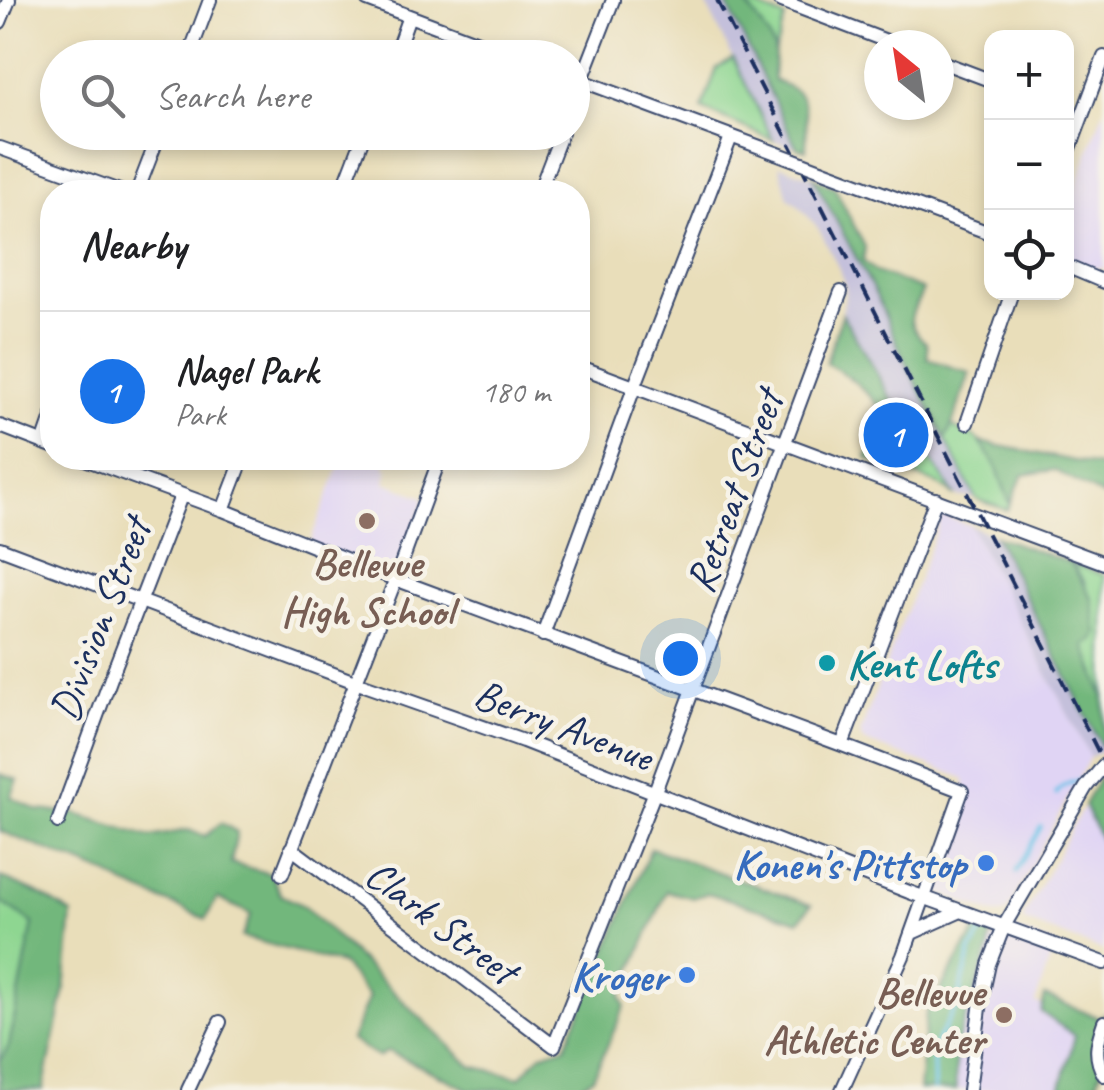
<!DOCTYPE html>
<meta charset="utf-8">
<style>
:root{--surface:#fff;--page:#f6f6f6;--text:#202124;--muted:#757577;--line:#e0e0e0;--accent:#1a73e8}
body{margin:0;font-family:Caveat,sans-serif;background:var(--page);color:var(--text)}
.controls{position:absolute;right:30px;top:30px;display:grid;overflow:hidden;border-radius:20px;box-shadow:0 5px 15px #0003}
.controls button{width:90px;height:90px;display:grid;place-items:center;padding:0;border:0;border-bottom:2px solid var(--line);background:var(--surface);color:var(--text);font:50px sans-serif}
.compass{position:absolute;left:864px;top:30px;width:90px;height:90px;border-radius:50%;background:var(--surface);box-shadow:0 5px 15px #0003;rotate:330deg}
.you{position:absolute;left:680px;top:658px;width:35px;height:35px;margin:-25px;border:8px solid #fff;border-radius:50%;background:#1a73e8;box-shadow:0 0 0 15px #1a73e833}
.badge{display:grid;place-items:center;width:65px;height:65px;border-radius:50%;background:var(--accent);color:#fff;font-size:32px;font-weight:700}
.pin{position:absolute;translate:-50% -50%;border:5px solid #fff;box-shadow:0 2px 10px #0006}
.list{margin:0;padding:0;list-style:none}
h2{display:flex;justify-content:space-between;align-items:center;height:130px;margin:0;padding:0 40px;font-size:42px}
h2 small{font-size:32px;font-weight:400;color:var(--muted)}
.list li{display:grid;grid-template-columns:65px 1fr auto;gap:30px;align-items:center;box-sizing:border-box;height:160px;padding:0 40px;border-top:2px solid var(--line)}
.list b{display:block;font-size:38px;white-space:nowrap}
.list p{margin:0;font-size:32px;white-space:nowrap;color:var(--muted)}
.list em{font-size:32px;font-style:normal;color:var(--muted)}
.icon{flex:none;width:55px;height:55px;fill:none;stroke:currentColor;stroke-width:2;stroke-linecap:round;stroke-linejoin:round}
.map{position:relative;flex:none;width:1104px;height:1090px;overflow:hidden}
.search{position:absolute;background:var(--surface);box-shadow:0 5px 15px #0003;left:40px;top:40px;width:550px;height:110px;display:flex;align-items:center;gap:25px;box-sizing:border-box;padding:0 35px;border-radius:55px;color:var(--muted);font-size:38px}
.panel{position:absolute;background:var(--surface);box-shadow:0 5px 15px #0003;left:40px;top:180px;width:550px;height:290px;border-radius:40px}
.map>svg:first-child{display:block}
</style>
<div class="map">
<svg width="1104" height="1090" viewBox="0 0 1104 1090">
<rect width="100%" height="100%" fill="#f7f3e8"/>
<filter id="ink" filterUnits="userSpaceOnUse"><feTurbulence type="fractalNoise" baseFrequency=".01" numOctaves="2"/><feDisplacementMap in="SourceGraphic" scale="20" xChannelSelector="R" yChannelSelector="G"/><feConvolveMatrix kernelMatrix="1 2 1 2 8 2 1 2 1" color-interpolation-filters="sRGB"/></filter>
<filter id="wash" filterUnits="userSpaceOnUse"><feTurbulence type="fractalNoise" baseFrequency=".0048" numOctaves="4" result="noise"/><feDisplacementMap in="SourceGraphic" scale="40" xChannelSelector="R" yChannelSelector="G"/><feGaussianBlur stdDeviation="2.25" result="paint"/><feColorMatrix in="noise" values="0 0 0 0 0 0 0 0 0 0 0 0 0 0 0 0 0 1.4 0 .05"/><feComposite in="paint" operator="in"/></filter>
<g filter="url(#wash)">
<rect width="100%" height="100%" fill="#e9deba"/>
<path fill="#e0d4f4" d="M1104,109V268L1089,269L1067,260L1066,214Z
M342,458H388L384,467L389,469L385,482L425,498L395,579L309,545Z
M942,516L970,525L1090,757L1006,913L1001,914H995L940,893L936,886L968,802L964,778L863,741L860,733Z
M1084,805L1104,843V858L1098,874L1104,879V951L1024,921L1023,918Z
M1004,926L1055,945L1035,1003L1102,1026L1077,1090H922L961,980Z"/>
<path fill="#c4c0db" d="M704,0H725L797,148L773,140Z
M779,165L813,177L875,293L905,361L976,499L955,496L895,405L849,327L842,314L846,289L839,269L819,229L797,204L788,198Z
M970,525L995,536L1060,661L1104,751L1090,757Z"/>
<path fill="#8ed691" stroke="#548278" stroke-width="2.5" d="M744,1L785,18L775,52L761,25Z
M733,58L773,140L702,109L717,68Z
M895,405L955,496L938,484L867,458L884,413Z
M952,426C960,432 966,432 974,437C994,450 1002,482 1010,504L1007,510L976,499L945,439Z
M1071,563L1104,575V698L1085,646V583Z
M0,897L57,917L0,1090Z"/>
<path fill="#72b77b" stroke="#46736c" stroke-width="2.5" d="M725,0L744,1C753,14 774,39 775,54C775,64 772,70 774,80C781,83 791,87 797,92C810,105 806,133 806,150L797,148Z
M813,177L835,188L865,247L863,261L876,272L923,290C911,318 902,321 927,344L928,359L970,373L952,425L945,439L905,361L875,293Z
M842,314L895,405L884,413C868,392 849,375 826,363Z
M980,442L1104,467V497L1054,470L1023,475L1010,504L996,466Z
M995,536L1071,563L1092,598L1097,634L1094,640L1085,646L1104,698V751Z
M0,774L18,780L11,797L37,810L73,813L150,837L188,830L205,836L221,823L237,832L231,863L271,874L281,895L304,906L471,1066L520,1077L541,1054L565,1047L651,848L811,905L799,921L708,893L693,898L667,891L621,995L625,1006L593,1078L574,1090H470L388,1051L378,1057L351,1040L369,997L342,964L242,937L251,914L217,898L206,919L124,884L109,875L0,831Z
M1101,775L1104,781V846L1084,805Z
M0,877L40,894L72,914L65,989L43,1090H0V1062L9,1045L33,923L0,901Z
M977,928L991,932L989,951L955,1048L956,1090H919L926,1013Z
M1045,996L1099,1018L1104,1014V1063L1094,1090H1060L1075,1036L1041,1012Z"/>
<g fill="none" stroke-linecap="round" stroke-linejoin="round">
<path stroke="#6bc4e9" stroke-width="4" d="M1056,794C1064,783 1072,782 1085,780
M1016,872L1041,827
M934,1090L933,1048L956,1007L971,951L982,932"/>
</g>
</g>
<g filter="url(#ink)">
<g fill="none" stroke-linecap="round" stroke-linejoin="round">
<g stroke="#3a496c" stroke-width="16">
<path id="minor" d="M367,0L520,58
M779,0L897,45
M0,22L9,0
M188,58L210,0
M394,58L409,16
M939,61L992,81
M572,77L776,153
M572,105L613,0
M0,148L122,192
M1066,159L1104,57
M821,170L992,234
M137,192L160,132
M342,192L365,132
M539,192L562,132
M1066,266L1104,282
M578,366L1104,563
M967,423L1012,292
M0,426L52,446
M43,443L52,417
M82,458L223,510L395,579L842,745L962,791L903,956L842,1090
M223,510L243,458
M0,548L355,682L523,741L909,892L1104,963
M543,635L634,388L731,137
M842,745L936,499
M58,822L115,667L181,496
M291,848L554,1046L654,794L841,292
M282,874L393,586L440,458
M912,933L961,911
M1104,1022C1097,1042 1093,1056 1104,1075
M188,1090L220,1022
M969,1090L981,1001L989,964L1004,926L1086,787L1104,765"/>
</g>
<use href="#minor" stroke="#fff" stroke-width="12"/>
<path stroke="#1b2f5e" stroke-width="4" stroke-dasharray="15 8" stroke-linecap="butt" d="M717,0L1104,763"/>
<g stroke="#3a496c" stroke-width="16" stroke-linecap="butt">
<path id="minor-bridge" d="M776,153L821,170"/>
</g>
<use href="#minor-bridge" stroke="#fff" stroke-width="12"/>
</g>
</g>
<g fill="#8d6e63" stroke="#f7f3e8" stroke-width="4">
<circle cx="367" cy="521" r="10"/>
<circle cx="1004" cy="1015" r="10"/>
</g>
<circle fill="#0f9aa8" stroke="#f7f3e8" stroke-width="4" cx="827" cy="663" r="10"/>
<g fill="#3f7fe0" stroke="#f7f3e8" stroke-width="4">
<circle cx="986" cy="863" r="10"/>
<circle cx="687" cy="975" r="10"/>
</g>
<g text-anchor="middle" stroke-width="9" stroke-linejoin="round" paint-order="stroke">
<g font-size="42" fill="#1b2f5e" stroke="#f7f3e8">
<text transform="translate(733 491) rotate(-70)" y="15">Retreat Street</text>
<text transform="translate(99 619) rotate(-69)" y="15">Division Street</text>
<text transform="translate(564 724) rotate(21)" y="15">Berry Avenue</text>
<text transform="translate(442 921) rotate(37)" y="15">Clark Street</text>
</g>
<g font-size="42" font-weight="bold" fill="#785e54" stroke="#f7f3e8">
<text x="367" y="577">Bellevue<tspan x="367" dy="48">High School</tspan></text>
<text x="984" y="1006" text-anchor="end">Bellevue<tspan x="984" dy="48">Athletic Center</tspan></text>
</g>
<g font-size="42" font-weight="bold" fill="#0d838f" stroke="#f7f3e8" text-anchor="start">
<text x="847" y="678">Kent Lofts</text>
</g>
<g font-size="42" font-weight="bold" fill="#366cbe" stroke="#f7f3e8" text-anchor="end">
<text x="966" y="878">Konen's Pittstop</text>
<text x="667" y="990">Kroger</text>
</g>
</g>
</svg>
<div class="controls">
<button>+</button>
<button>−</button>
<button><svg class="icon" aria-label="locate" viewBox="0 0 24 24"><circle cx="12" cy="12" r="6"/><path d="M12 2v4M12 18v4M2 12h4M18 12h4"/></svg></button>
</div>
<svg class="compass" viewBox="-18 -18 36 36"><path d="M0-13l5 13h-10z" fill="#e53935"/><path d="M0 13l5-13h-10z" fill="#757577"/></svg>
<div class="you"></div>
<div class="pin badge" style="left:896px;top:435px">1</div>
<div class="search"><svg class="icon" aria-label="search" viewBox="0 0 24 24"><circle cx="10" cy="10" r="6"/><path d="M15 15l6 6"/></svg>Search here</div>
<section class="panel">
<h2>Nearby<small></small></h2>
<ul class="list">
<li><span class="badge">1</span><div><b>Nagel Park</b><p>Park</p></div><em>180 m</em></li>
</ul>
</section>
</div>
